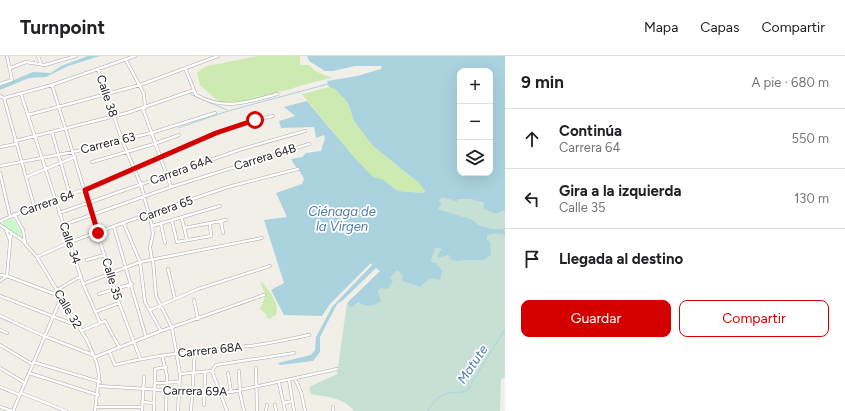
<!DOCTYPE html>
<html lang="es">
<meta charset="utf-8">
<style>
:root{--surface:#fff;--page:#f6f6f6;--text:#202124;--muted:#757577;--line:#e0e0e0;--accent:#d40000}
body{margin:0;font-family:Figtree,sans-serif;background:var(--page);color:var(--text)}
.controls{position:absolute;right:12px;top:12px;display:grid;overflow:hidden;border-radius:8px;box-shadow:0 4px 16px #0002}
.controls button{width:36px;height:36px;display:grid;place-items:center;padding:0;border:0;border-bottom:1px solid var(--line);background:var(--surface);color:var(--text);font:20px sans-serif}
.stop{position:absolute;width:12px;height:12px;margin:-9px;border:3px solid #d40000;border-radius:50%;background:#fff}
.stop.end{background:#d40000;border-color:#fff;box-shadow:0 1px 4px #0008}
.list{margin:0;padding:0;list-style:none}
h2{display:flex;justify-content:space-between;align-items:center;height:52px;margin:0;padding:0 16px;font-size:17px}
h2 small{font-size:13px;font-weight:400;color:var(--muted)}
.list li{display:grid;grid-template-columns:26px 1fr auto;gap:12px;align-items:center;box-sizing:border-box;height:60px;padding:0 16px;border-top:1px solid var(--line)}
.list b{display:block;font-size:15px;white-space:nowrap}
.list p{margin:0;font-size:13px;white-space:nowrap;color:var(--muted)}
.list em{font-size:13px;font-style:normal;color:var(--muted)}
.actions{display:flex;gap:8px;padding:12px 16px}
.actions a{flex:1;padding:9px 0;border:1px solid var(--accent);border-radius:8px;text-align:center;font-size:14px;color:var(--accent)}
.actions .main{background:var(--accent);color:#fff}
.icon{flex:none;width:22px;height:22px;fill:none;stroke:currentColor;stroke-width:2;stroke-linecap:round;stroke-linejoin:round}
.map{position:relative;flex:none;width:505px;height:355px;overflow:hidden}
header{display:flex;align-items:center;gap:24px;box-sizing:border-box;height:56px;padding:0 20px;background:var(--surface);border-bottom:1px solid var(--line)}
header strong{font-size:19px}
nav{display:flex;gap:22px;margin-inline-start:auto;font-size:14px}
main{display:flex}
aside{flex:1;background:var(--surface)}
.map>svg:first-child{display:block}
</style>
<header>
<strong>Turnpoint</strong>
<nav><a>Mapa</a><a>Capas</a><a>Compartir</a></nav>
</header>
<main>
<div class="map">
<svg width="505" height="355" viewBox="0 0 505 355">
<rect width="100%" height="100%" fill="#f2efe9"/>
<path fill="#cdebb0" d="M258,0H300V9H309L315,15L332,22C306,26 243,51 222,46C215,44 206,34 200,29L197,16L207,10Z
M329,31L335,33L348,47L354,65L373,90L419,127L425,135L424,137L398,135L382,123L373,121L354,101L302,38Z
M262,226C269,234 280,248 276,259L271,261L272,263L267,262L266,258L260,253L266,239L261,228Z"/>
<path fill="#c6e0d4" d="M442,141L457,146L458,143C473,139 485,149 496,158L505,154V173H493L479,169L471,163L438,153L442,149L439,145Z
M492,178L505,179V322L501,323L500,355H354C344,341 326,341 311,338L309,331L337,318L347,247L351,252L360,246L380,245L378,235L395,216L399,215L403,219L401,225L421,231L428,223L434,222L431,206L435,192L442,193L438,202L449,199L463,205L483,204L487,180Z"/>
<path fill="#c8facc" d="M13,162L22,177L23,183L0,168Z"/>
<path fill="#aad3df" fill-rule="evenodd" d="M88,0H100L68,10L46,21L29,22L0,34V30L33,16L51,17L61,10Z
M307,0H505V154L496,158L484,153L483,147L471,143H458L457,146L442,141L439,145L442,149L438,153L471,163L479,169L493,173H505V179L492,178L487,180V184L490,186L491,199L483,204L454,205L450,203L449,199L438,202V198L442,193L435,192L431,206L436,207L442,215L440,224C430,221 427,224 421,231L401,225L403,219L398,215L395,216L390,222L393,225L388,233L381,232L378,235L381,245C373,250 366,252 359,246L351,252L347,247L380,215L376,212L343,244L337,248L320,281V296L313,305L280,309L278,307L311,299L315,294L316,281L332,251L372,209L371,207L330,248L322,260L284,259L271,234L284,227L264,164L287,161L276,137L302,128L304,123C301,115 295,111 291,103L302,101L306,97L321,95L325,82L324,79L316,82L314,71L281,72L279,65L295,60L284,51L307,45L354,101L373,121L382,123L398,135L424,137L425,135L419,127L373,90L354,65L348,47L335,33L329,31L327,25L357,20L381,13L382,10H355L333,15H325L309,5ZM460,15H490V117H460Z"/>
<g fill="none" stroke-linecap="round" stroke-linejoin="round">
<path stroke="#aad3df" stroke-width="1" d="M190,38L227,54
M178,72L228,55L328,28
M428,355C438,337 446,336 466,336L505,273"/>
<g stroke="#a9a9a9" stroke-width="3.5">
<path id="minor" d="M38,0L41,8
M126,4L144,38L145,52
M10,12L26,6L45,9L76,0
M185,12L196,39C225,55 248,46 277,38
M98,13L122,84L141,129L152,170L153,178L150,191L152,204
M0,28L12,24L7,0
M52,29L119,247L140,302
M21,38L83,228L100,266
M0,40L4,42L52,29L135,0
M4,42L34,150
M143,53L171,131
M28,59L140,29L218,0
M52,76L70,139
M15,85L127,57L194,34
M0,91L16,88
M92,106L154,88L179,79
M0,110L73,96L151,77L215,57
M0,117L10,160
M26,121L75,101
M59,157L242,93L305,75
M14,158L23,174L25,187
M182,163L187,184
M0,165C44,146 90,133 134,114C181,94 224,70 273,60
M172,165L177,186L211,180L210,168
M221,165L223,177
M124,168L140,206L145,246L161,275
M161,168L165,187
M0,169L22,184L37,201L88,286L97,308L99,320L95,355
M63,169L171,131L309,88
M152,170L220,150
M114,171L146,281
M5,172L10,184
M184,172L226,164
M37,201L70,186L148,158L228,131L298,113
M87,204L104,199
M153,204L156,240L172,272L180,318L178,355
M168,213L175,243
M0,219L7,220L60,240
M7,220L11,176
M0,225L7,220
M83,228L140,206L262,182
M57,234L81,220
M99,238L132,228
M0,240L78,270
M194,244L198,263
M150,254L198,233L270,210
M95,256L119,247
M0,260L44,280L93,299
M0,274L7,277
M81,275L105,265L119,291
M0,289L32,308
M109,295L115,309C159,298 203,295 249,290C269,288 289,283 309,279
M162,299L167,320L166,355
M95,301L161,275L264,239
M33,306L100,326
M0,312L25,327
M256,312L257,355
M239,315L240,337L244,355
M29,317L98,339
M228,317L231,336
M180,318L212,315
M295,323L301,336L305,355
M289,324L294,355
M156,327L179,326
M279,327L285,355
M99,330L192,336H231L337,313
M0,331L20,339
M21,337L66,355
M142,346L154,347
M284,347L292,345
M204,349L205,316
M275,349L276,355
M0,351L12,355
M96,351H142
M333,351V355
M13,355L61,242
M142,355L144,321
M154,355L155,313L166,311
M191,355L195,295
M227,355L212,315L216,309L294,297
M266,355L267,349"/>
</g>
<use href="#minor" stroke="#fff" stroke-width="2.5"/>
</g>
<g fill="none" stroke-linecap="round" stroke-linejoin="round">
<path stroke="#d40000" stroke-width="5" d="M98,177L85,134L216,77L255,64"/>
</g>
<g text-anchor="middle" stroke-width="3.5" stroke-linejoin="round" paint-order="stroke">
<g font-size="12" fill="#222" stroke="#fff">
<text transform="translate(107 40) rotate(72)" y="4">Calle 38</text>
<text transform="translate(108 87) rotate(-14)" y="4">Carrera 63</text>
<text transform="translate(265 101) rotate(-17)" y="4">Carrera 64B</text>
<text transform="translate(181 114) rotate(-20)" y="4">Carrera 64A</text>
<text transform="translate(47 147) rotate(-19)" y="4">Carrera 64</text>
<text transform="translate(166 153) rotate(-19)" y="4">Carrera 65</text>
<text transform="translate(70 187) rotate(71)" y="4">Calle 34</text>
<text transform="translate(112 223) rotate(73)" y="4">Calle 35</text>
<text transform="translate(68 253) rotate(60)" y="4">Calle 32</text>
<text transform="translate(210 294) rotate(-6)" y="4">Carrera 68A</text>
<text transform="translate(195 335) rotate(1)" y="4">Carrera 69A</text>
</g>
<g font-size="13" font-style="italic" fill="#4a7aab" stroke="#fff">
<text x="342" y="160">Ciénaga de<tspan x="342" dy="15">la Virgen</tspan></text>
<text transform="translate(472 308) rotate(-56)" y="5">Matute</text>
</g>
</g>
</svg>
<div class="controls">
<button>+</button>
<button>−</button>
<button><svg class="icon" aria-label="layers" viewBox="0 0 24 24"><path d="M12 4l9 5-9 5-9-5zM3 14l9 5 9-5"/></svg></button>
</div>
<div class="stop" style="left:255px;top:64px"></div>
<div class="stop end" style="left:98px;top:177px"></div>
</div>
<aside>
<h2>9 min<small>A pie · 680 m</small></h2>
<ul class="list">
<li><svg class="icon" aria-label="ahead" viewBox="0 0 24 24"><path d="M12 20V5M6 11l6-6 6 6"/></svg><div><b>Continúa</b><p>Carrera 64</p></div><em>550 m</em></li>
<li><svg class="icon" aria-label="left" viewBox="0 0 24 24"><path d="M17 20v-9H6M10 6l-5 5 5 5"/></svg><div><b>Gira a la izquierda</b><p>Calle 35</p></div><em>130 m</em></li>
<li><svg class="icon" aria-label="arrive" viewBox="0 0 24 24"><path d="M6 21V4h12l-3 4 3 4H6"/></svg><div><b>Llegada al destino</b></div></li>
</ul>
<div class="actions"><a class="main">Guardar</a><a>Compartir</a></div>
</aside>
</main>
